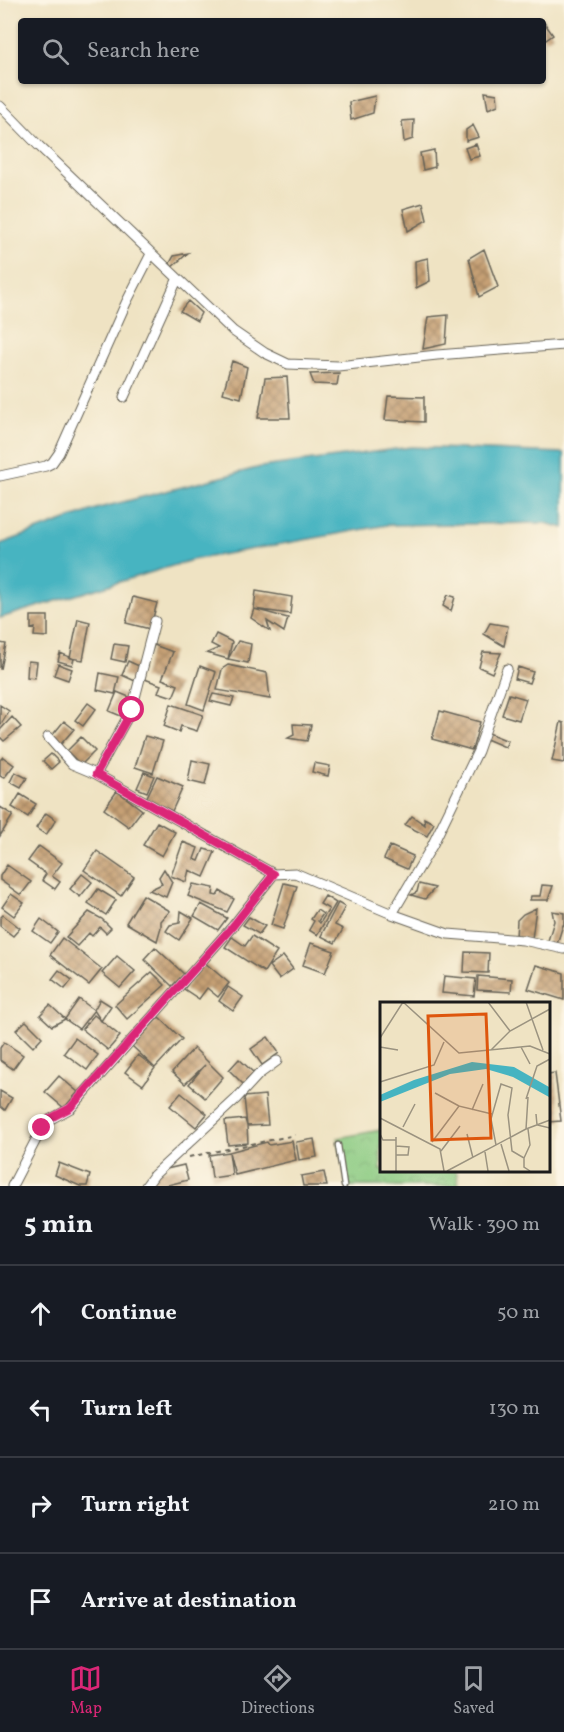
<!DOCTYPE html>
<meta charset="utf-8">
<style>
:root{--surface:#171b24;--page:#20242c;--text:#f1f3f6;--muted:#9ea1a6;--line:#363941;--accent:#db2777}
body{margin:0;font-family:Vollkorn,serif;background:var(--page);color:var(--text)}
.stop{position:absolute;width:18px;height:18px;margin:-14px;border:4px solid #db2777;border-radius:50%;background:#fff}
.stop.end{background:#db2777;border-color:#fff;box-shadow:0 2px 6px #0008}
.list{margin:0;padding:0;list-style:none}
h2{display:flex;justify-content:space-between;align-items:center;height:78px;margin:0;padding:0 24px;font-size:26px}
h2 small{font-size:20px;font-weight:400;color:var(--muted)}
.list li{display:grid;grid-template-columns:39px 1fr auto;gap:18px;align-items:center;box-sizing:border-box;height:96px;padding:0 24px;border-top:2px solid var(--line)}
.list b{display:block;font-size:22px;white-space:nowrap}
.list em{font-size:20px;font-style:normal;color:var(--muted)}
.icon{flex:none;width:33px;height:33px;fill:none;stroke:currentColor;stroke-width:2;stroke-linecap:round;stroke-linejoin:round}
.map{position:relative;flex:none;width:564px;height:1186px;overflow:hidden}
.search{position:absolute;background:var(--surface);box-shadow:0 2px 4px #0004;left:18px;right:18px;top:18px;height:66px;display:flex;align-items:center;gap:15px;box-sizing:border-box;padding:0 21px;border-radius:6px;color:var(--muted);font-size:22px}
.sheet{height:462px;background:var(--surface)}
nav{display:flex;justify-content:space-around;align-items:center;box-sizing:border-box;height:84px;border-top:2px solid var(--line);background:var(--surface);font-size:16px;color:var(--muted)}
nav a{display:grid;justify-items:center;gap:3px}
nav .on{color:var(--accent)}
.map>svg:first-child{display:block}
</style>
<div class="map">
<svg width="564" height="1186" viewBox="0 0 564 1186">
<defs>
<pattern id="park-crowns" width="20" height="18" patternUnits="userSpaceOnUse" patternTransform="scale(1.5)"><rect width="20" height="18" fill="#8bcb82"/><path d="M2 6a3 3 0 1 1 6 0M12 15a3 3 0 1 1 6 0" fill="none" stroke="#77ae70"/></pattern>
<pattern id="building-cross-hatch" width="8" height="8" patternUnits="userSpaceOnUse" patternTransform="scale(1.5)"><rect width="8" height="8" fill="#c6a075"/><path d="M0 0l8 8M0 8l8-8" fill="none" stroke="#a0825f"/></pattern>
</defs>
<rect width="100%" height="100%" fill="#fcf5e5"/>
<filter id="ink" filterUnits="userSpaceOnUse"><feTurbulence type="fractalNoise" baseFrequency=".0167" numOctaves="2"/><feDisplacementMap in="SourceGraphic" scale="12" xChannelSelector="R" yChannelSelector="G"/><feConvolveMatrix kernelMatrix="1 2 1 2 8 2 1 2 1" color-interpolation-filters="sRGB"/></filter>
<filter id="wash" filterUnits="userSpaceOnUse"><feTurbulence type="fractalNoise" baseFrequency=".008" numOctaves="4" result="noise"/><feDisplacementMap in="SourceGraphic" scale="24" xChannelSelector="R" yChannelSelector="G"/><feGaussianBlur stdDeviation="1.35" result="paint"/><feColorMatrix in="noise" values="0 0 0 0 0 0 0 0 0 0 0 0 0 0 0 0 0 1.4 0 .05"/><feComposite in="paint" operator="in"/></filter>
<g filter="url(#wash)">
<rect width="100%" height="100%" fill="#efe3c3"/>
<path fill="url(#park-crowns)" stroke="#54744f" stroke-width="1.5" d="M381,1130V1170H456L459,1186H348L338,1138Z"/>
<path fill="#46b4c1" stroke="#31686e" stroke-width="1.5" d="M411,447L564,453V528L545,523L387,525L192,560L0,618V544L99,508L261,467Z"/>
<g id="blocks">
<path fill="url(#building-cross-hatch)" d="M543,21L553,35L546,40L543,36Z
M485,92L497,94L498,105L488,109Z
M375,96L373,113L351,120L349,102Z
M414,120L413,139L404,142L402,121Z
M473,125L479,137L466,141V130Z
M476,144L480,156L469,159L465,148Z
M434,150L435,167L423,170L420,153Z
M423,203L427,220L408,231L403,209Z
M484,249L498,287L479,297L469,258Z
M188,253L172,267L170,263L174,256Z
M428,258L430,281L416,288L415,261Z
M188,301L201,313L197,321L180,311Z
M448,315L446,344L423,349L428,317Z
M232,361L247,367L241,398L223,393Z
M339,373L337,385L314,384L310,374Z
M287,377L290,418H258L265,378Z
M388,396L424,397V422L385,420Z
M256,591L292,597L290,614L254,609Z
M448,595L455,597L451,611L443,606Z
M133,597L157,603L150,629L126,623Z
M254,609L288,618L284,632L267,621L270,631L251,618Z
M31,616H48V637L34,636L35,628L31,629Z
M78,619L90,622L83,660L70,658Z
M490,623L508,626L504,646L484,634Z
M216,634L232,642L228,659L207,653L219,648L211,644Z
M238,641L251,644L248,663L228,659Z
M0,643L6,644L1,669H0Z
M114,644L128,646L125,662L111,659Z
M154,645L173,652L162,679L178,685L173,697L158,692L161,685L142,678Z
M483,652L501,653L492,673L479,667Z
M60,653L74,659L72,665L58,661Z
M28,661L37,662L35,678L27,677Z
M128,661L141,667L135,681L122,675Z
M58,664L72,669L68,680L54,675Z
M228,665L267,673L270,699L217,690L222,669Z
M200,666L216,672L204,710L188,704Z
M518,667L533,672L529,683L515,679Z
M100,673L119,677L115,694L97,690Z
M117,692L129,697L121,716L109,711Z
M213,694L234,698L231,706L210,701Z
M509,694L526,699L519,720L502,715Z
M88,703L96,709L83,726L75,720Z
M171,704L203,715L197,731L181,726L179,732L164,726Z
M0,705L9,711L0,726Z
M440,711L480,722L472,750L432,739Z
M12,717L21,727L4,741L0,737V730Z
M64,721L74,729L60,745L51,737Z
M561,722L564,723V763L552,761Z
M293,724L311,725L307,741L288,738L294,735Z
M486,732L508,741L505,747L484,738Z
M145,736L163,741L153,773L135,767Z
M81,737L95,751L81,765L67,751Z
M51,754L59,762L51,769L43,761Z
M3,757L14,765L4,778L0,776V760Z
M192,760L210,764L205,785L188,781Z
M314,763L330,766L328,776L312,772Z
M15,772L27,778L21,788L10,782Z
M144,772L154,776L147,792L137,788Z
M157,776L183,787L172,811L146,799Z
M117,791L142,810L129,827L104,809Z
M20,794L36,804L28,817L12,807Z
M0,807L13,815L0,836Z
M46,813L56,820L46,835L36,828Z
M412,816L425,825L424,818L434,823L427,836L405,825Z
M157,822L175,832L162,856L143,845Z
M183,842L198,848L194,859L199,861L204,849L215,852L204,877L189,870L186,882L171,876Z
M39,846L62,863L52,876L60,882L55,889L42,880L46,874L28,861Z
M390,846L413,856L407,869L384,859Z
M97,851L134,877L121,896L84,870Z
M7,865L31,882L21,895L0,880V876Z
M164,869L172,882L166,897L149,890L162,884L159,877Z
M82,874L92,882L80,897L70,889Z
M284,883L297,886L283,929L271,925Z
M193,884L214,888L213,895L217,896L220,891L234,899L227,912L188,896Z
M419,884L435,888L425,899L411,895L417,892Z
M542,885L553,886L548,900H530L531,896H540Z
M98,889L116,900L106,915L88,903Z
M11,894L24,903L14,916L2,907Z
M143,895L170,911L161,921V927L157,941L126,923Z
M325,896L336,903L317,935L309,930L314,921L311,919L317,910L323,914L318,921L320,923L329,909L320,904Z
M338,903L345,907L335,925L343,929L335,943L321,936Z
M201,904L227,918L218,930L194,916Z
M536,908L532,939L516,938L517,920L523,914Z
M181,911L193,918L179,940L166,931L170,925L180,923Z
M552,911L564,913V925H563L557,944H547L554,921Z
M89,912L102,919L111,928L106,933L100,927L92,936L89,933L77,946L66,937Z
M3,915L20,928L13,936L0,926V918Z
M249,917L265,926L259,934L243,925Z
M41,919L58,932L50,943L33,931Z
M252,936L277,952L264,972L225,947L232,937L245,946Z
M62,938L102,969L89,985L50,955Z
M311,943L334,951L325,973L303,965Z
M155,947L184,974L172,986L144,959Z
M465,952L489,953L488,973L464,972Z
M117,956L135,971L120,988L102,973Z
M283,956L293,969L279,979L269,966Z
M204,962L229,983L218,997L207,988L199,999L184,989Z
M536,965L564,973V1000L528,989Z
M59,970L72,980L65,989L52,979Z
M152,972L165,985L127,1019L115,1005Z
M444,976L476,979L474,996L442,993Z
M478,976L512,979L511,992L477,990Z
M228,987L243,997L233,1011L219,1001Z
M79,999L94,1010L100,999L111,1006L101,1021L94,1010L79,1029L65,1019Z
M50,1005L65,1019L52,1026L40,1015Z
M94,1015L120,1036L108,1050L82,1029Z
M159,1017L182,1039L155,1068L132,1046Z
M26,1021L42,1037L33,1047L16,1030Z
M268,1037L279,1053L262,1065L251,1049Z
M75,1038L98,1055L87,1070L64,1053Z
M4,1042L23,1055L13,1069L0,1060V1048Z
M194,1048L223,1077L205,1098L189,1084L205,1065L185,1084L172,1072Z
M138,1055L155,1068L143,1085L125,1072Z
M239,1059L254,1073L243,1084L229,1070Z
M555,1073L561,1121L548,1122V1074Z
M59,1076L78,1092L64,1108L45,1092Z
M0,1091L12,1098L5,1110L0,1106Z
M181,1093L207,1114L196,1127L170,1106Z
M265,1095L268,1125L247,1126L248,1143L228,1145L225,1121L245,1119L247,1126L244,1097Z
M314,1139L317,1157L299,1160L296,1142Z
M292,1141L296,1160L235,1175L229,1152L267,1142L269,1145Z
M229,1152L232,1175L212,1178L209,1155Z
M59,1163L90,1175L87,1186H80L55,1175Z
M184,1165L188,1180L164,1186H152L149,1173Z
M324,1172L327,1186H303L301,1176Z"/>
</g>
</g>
<g filter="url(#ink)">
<use href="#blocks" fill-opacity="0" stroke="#666256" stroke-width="1.5"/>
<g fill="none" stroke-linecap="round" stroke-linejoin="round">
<g stroke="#666256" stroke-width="7">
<path id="lane" d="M338,1145L344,1186"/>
</g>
<g stroke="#666256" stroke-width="11">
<path id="street" d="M0,106L39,146L233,331L265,353L288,364L338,366L437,355L564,345
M124,397L177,280
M0,476L46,466L52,463L59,453L126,303L151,254
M48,737L72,764L96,774L274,874
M96,774L132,709L155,621
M392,914L432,846L478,751L507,669
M12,1186L42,1128L49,1120L71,1108L233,926L274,874L295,873L392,914L448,934L523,940L564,949
M146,1186L154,1175L236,1099L259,1074L277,1061"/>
</g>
<path stroke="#666256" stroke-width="2" stroke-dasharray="4.5 4.5" stroke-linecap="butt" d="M189,1157L295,1135"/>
<use href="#lane" stroke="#fff" stroke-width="4.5"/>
<use href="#street" stroke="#fff" stroke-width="9"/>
</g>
</g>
<g fill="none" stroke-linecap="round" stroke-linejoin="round" filter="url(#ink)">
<path stroke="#db2777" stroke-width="8" d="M42,1128L49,1119L70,1108L233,926L274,874L96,774L132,710"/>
</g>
<g transform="translate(380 1002)">
<rect width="170" height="170" fill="#efe3c3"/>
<path d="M92,60L134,65L169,85V95L133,75L106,67L70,72L0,100V93L34,78Z" fill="#46b4c1"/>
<path fill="none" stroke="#9b9380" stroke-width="1.5" d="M23,0L79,51L150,44L170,52M108,0L130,29M146,0L163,48M0,36L23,0M0,45L18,48M141,45L150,62M111,48L130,29L170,7M0,80L54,63L64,40M55,91L79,104M146,97L157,64L170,57M92,108L103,82M156,112L157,123L170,126M0,116L60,147L64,169M23,125L35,102M146,127L170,118M0,132L3,138H16M87,132L93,156M52,140L79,104L112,112M121,142L129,169M116,143L111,117L121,82L132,86L128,113L132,149L144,156V165L150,169M61,149L80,124M105,150L108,169M16,153H28L29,145L16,144M144,156L150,143L148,127M16,169V135M67,169L146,127L148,95"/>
<path fill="#de560d" fill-opacity="0.15" stroke="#de560d" stroke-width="3" d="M106,12L111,136L52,138L48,14Z"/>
<rect width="170" height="170" fill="none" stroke="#1c1c1c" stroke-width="3"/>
</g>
</svg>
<div class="stop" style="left:132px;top:710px"></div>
<div class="stop end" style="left:42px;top:1128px"></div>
<div class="search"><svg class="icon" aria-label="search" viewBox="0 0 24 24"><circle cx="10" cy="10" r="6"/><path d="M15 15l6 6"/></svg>Search here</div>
</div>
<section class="sheet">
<h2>5 min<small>Walk · 390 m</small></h2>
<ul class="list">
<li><svg class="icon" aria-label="ahead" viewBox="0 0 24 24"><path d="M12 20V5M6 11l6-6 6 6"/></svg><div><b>Continue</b></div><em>50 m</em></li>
<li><svg class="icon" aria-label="left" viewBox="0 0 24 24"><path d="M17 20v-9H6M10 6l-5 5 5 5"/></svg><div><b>Turn left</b></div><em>130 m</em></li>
<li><svg class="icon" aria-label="right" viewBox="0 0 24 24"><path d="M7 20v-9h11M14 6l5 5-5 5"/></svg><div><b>Turn right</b></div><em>210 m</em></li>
<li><svg class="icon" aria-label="arrive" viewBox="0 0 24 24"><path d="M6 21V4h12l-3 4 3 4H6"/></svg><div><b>Arrive at destination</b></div></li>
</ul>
</section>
<nav>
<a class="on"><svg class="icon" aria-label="map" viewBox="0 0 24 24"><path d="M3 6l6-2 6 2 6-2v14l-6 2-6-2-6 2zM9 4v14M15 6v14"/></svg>Map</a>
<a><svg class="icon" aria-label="directions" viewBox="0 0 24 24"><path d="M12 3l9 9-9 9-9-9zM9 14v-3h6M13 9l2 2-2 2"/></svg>Directions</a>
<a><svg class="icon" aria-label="saved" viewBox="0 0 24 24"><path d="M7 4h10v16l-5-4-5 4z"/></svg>Saved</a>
</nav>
